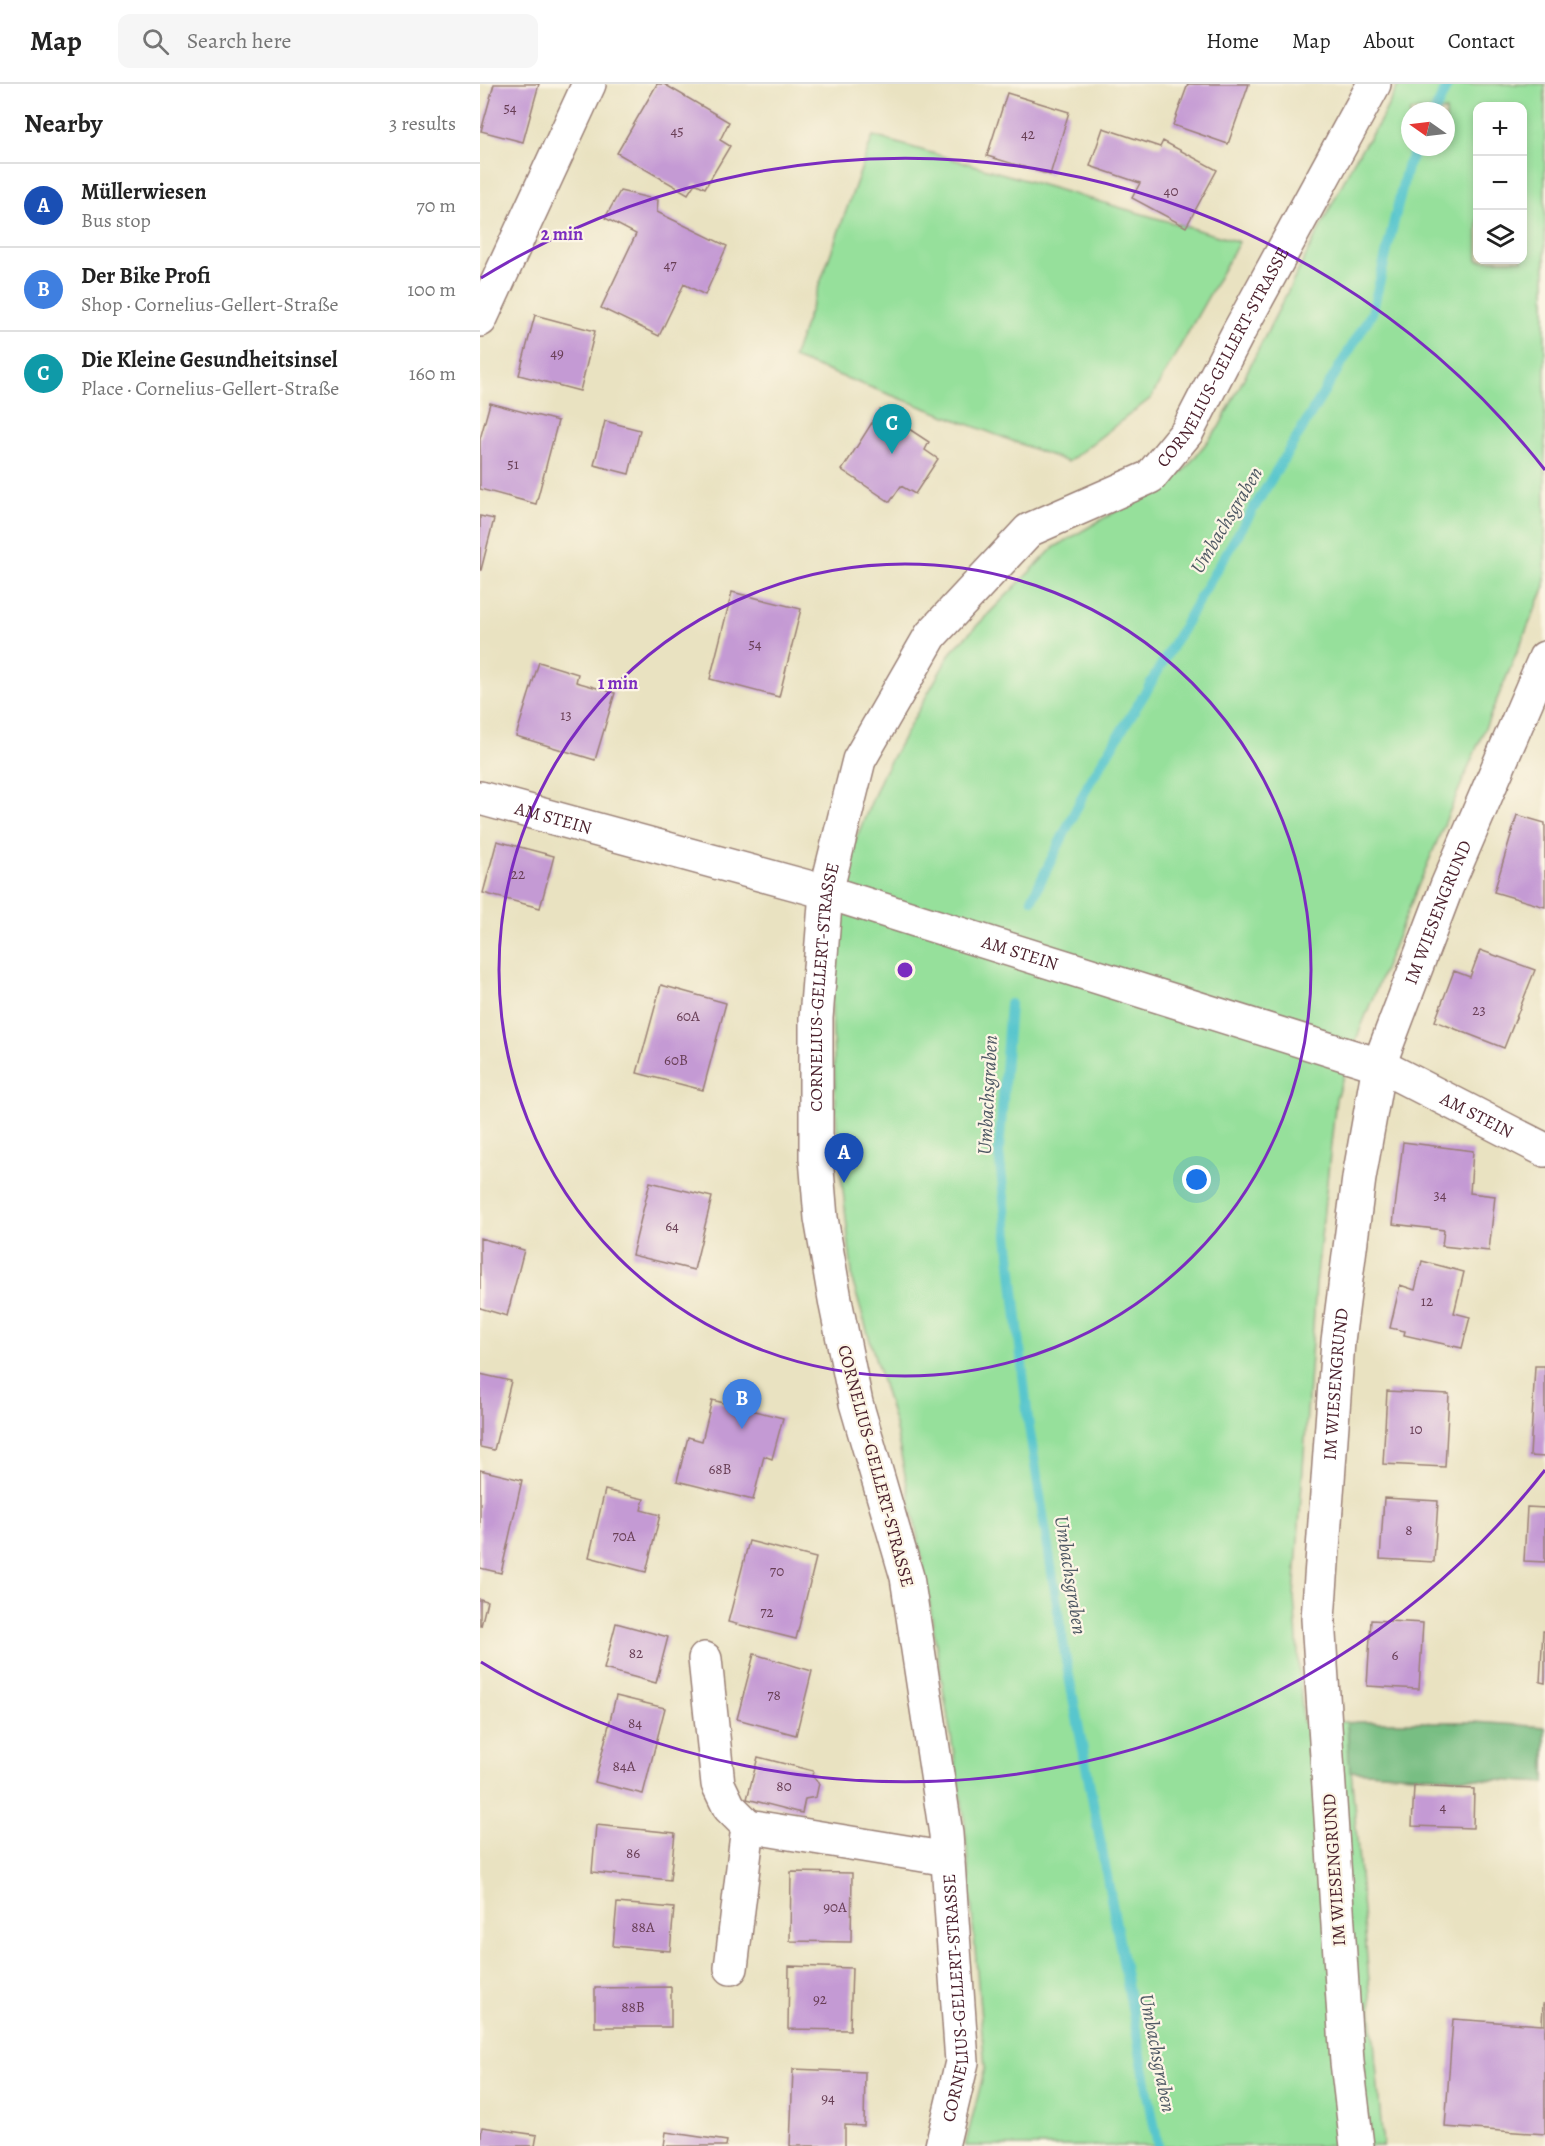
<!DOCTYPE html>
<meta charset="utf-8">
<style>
:root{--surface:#fff;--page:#f6f6f6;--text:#222;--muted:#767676;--line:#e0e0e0;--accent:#2563eb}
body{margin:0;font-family:Alegreya,serif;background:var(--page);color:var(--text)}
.controls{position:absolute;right:18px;top:18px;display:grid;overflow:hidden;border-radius:12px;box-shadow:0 3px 9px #0003}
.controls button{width:54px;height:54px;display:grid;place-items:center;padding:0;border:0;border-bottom:2px solid var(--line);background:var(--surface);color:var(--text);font:30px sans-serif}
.compass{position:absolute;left:921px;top:18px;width:54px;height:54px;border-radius:50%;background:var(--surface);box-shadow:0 3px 9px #0003;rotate:284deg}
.you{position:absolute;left:717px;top:1096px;width:21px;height:21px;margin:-15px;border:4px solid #fff;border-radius:50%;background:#1a73e8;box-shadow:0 0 0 9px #1a73e833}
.badge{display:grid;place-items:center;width:39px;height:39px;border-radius:50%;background:var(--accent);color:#fff;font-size:20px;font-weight:700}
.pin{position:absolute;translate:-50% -50px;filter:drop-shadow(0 2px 3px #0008)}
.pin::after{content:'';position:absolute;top:32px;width:21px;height:18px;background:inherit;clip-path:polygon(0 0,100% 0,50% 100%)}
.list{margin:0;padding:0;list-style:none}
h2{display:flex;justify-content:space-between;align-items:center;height:78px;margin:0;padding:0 24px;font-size:26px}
h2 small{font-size:20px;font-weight:400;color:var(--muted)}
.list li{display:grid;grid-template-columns:39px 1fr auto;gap:18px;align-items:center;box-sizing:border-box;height:84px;padding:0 24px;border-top:2px solid var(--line)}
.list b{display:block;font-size:22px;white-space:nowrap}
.list p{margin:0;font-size:20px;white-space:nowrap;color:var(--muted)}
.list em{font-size:20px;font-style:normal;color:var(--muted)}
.icon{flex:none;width:33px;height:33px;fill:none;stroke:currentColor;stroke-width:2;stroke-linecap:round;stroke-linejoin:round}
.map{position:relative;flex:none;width:1065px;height:2062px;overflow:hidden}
header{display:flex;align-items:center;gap:36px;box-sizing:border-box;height:84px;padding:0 30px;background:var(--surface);border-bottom:2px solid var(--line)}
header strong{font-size:28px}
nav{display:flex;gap:33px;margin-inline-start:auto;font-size:21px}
.search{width:420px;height:54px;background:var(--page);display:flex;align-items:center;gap:15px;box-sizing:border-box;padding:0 21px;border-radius:12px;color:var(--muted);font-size:22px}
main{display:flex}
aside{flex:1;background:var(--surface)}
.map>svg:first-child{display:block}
</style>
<header>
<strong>Map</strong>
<div class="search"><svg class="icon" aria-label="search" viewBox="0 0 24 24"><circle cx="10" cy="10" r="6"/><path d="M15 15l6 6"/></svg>Search here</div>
<nav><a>Home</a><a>Map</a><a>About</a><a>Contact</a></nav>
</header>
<main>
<aside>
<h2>Nearby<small>3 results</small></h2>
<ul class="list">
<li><span class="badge" style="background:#1a4fb4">A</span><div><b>Müllerwiesen</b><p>Bus stop</p></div><em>70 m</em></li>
<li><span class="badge" style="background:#3f7fe0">B</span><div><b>Der Bike Profi</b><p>Shop · Cornelius-Gellert-Straße</p></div><em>100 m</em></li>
<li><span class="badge" style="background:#0f9aa8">C</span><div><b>Die Kleine Gesundheitsinsel</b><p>Place · Cornelius-Gellert-Straße</p></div><em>160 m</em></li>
</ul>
</aside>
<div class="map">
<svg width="1065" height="2062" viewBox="0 0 1065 2062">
<rect width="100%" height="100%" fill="#fcf5e5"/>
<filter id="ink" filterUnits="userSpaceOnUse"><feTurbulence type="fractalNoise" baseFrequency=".0167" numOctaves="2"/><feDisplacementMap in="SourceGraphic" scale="12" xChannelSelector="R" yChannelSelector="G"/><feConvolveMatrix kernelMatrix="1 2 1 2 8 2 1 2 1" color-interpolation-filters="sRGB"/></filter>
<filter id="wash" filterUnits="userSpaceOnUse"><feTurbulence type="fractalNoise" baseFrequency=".008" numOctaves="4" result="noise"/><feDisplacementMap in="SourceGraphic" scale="24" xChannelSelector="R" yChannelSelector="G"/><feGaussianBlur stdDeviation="1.35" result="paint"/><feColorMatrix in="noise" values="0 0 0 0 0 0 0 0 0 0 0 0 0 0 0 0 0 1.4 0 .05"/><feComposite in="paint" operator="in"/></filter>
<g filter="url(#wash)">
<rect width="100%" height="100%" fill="#e9e2c1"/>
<path fill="#96e09b" stroke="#708063" stroke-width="1.5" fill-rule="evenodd" d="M919,0H1065V502L931,819L879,948L856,1014L836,1200L814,1513L823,1638H867L903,2062H485L505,1984L484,1732L443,1480L415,1341L373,1199L357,1050L351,903L358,798L403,690L471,568L573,464L703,388L739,343L875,75L899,39ZM998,22H1042V176H998ZM930,27H966V63H930Z
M393,52L759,158L671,314L588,378L313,274Z"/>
<path fill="#78be83" stroke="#616e57" stroke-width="1.5" d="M867,1638H994L1065,1643V1699L870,1687Z"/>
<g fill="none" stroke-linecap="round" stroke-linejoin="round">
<path stroke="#58c6cd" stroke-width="10" d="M955,27L968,0
M552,815L608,701L668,604L732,493L892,229L927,83L937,63
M530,920L519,1068L548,1336L585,1571L678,2062"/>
</g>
<g id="blocks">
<path fill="#c49ad4" d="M14,0H59L43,58L1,47Z
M177,0H184L249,38L240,56L250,62L225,104L215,99L208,110L137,69Z
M708,0H769L748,60L693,41Z
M527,9L589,28L570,91L507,72Z
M623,44L680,63L683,57L737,86L706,143L652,114L660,99L610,82Z
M140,107L178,116L177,128L247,162L225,211L204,200L179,252L121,224L156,150L125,134Z
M55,231L115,247L100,307L39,291Z
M10,319L78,337L56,420L0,405V355Z
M400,326L449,358L445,366L458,375L435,410L421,402L410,418L362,386Z
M125,337L160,346L149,390L114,381Z
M0,432L14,435L1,486H0Z
M252,508L321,525L299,613L230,595Z
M59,578L98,590L96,598L135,609L115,676L36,652Z
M1037,731L1065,739V823L1014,808Z
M17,757L74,772L60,824L3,809Z
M1000,866L1055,886L1024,964L955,937L974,887L990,893Z
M181,901L246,919L223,1006L157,989Z
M923,1058L993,1067L990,1109L1015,1112L1009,1167L962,1162L964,1146L913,1140Z
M170,1098L232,1113L214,1186L152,1171Z
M0,1154L44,1166L27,1232L0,1224Z
M942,1177L984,1188L974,1229L990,1233L982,1264L924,1251L925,1247L910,1244L920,1201L935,1206Z
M1055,1282H1065V1373L1050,1372Z
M0,1290L31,1297L14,1366L0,1363Z
M907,1307L969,1310L965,1383L903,1380Z
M232,1316L303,1334L292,1375L284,1372L273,1416L197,1397L208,1353L222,1357Z
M0,1386L42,1396L21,1489L0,1484Z
M125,1406L164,1415L161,1426L180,1431L166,1488L109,1473Z
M904,1414L958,1417L954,1478L900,1475Z
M1047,1423L1065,1424V1478L1044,1477Z
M269,1457L336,1474L316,1555L248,1538Z
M0,1515L7,1517L1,1542H0Z
M891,1536L943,1539L939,1605L887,1602Z
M136,1539L188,1553L176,1599L124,1585Z
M1063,1547H1065V1599L1060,1598Z
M274,1570L332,1587L316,1651L257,1635Z
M136,1612L185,1624L163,1710L115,1698Z
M278,1673L333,1687L332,1692L339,1699L336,1713L325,1715L322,1729L267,1715Z
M934,1702L994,1705L993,1744L932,1742Z
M116,1741L195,1749L190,1796L112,1788Z
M311,1788L372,1789L371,1858L310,1857Z
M137,1819L194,1824L190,1867L133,1862Z
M309,1882L372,1884L370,1946L308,1945Z
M191,1903V1943H115V1904Z
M1063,1920H1065V2050L965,2043L973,1935L1062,1941Z
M313,1985L385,1988L384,2042L365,2041V2062H310Z
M2,2043L57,2051L55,2062H0Z
M186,2048L247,2057L246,2062H184Z"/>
</g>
</g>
<g filter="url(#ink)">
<use href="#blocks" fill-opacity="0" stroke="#9a8076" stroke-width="1.5"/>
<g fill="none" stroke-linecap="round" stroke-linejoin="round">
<g stroke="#9a8076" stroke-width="36">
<g id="minor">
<path d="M0,236L109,0"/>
<path id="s1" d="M0,714L346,808L899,981L1065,1066"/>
<path d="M225,1575L238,1700L249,1723L268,1742L251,1884"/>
<path d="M268,1742L468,1775"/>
<path id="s2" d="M462,2062L482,1978L466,1750L427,1493L376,1319L356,1221L341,1134L336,1074V934L346,808L379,676L451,551L549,446L670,393L707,348L757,251L894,0"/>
<path id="s3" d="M877,2062L867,1978L838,1535L858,1257L879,1094L899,981L967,802L1065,574"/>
</g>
</g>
<use href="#minor" stroke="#fff" stroke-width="33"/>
</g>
</g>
<g fill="none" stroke="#7b2cbf" stroke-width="3">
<circle cx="425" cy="886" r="406"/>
<path d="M1065 1386A812 812 0 0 1 1 1578M1 194A812 812 0 0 1 1065 386"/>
</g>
<g text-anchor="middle" stroke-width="4.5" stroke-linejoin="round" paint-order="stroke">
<g font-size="15" fill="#683e55">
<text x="30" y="29">54</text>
<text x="197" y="52">45</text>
<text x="548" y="55">42</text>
<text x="691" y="112">40</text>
<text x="190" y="186">47</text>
<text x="77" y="274">49</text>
<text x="33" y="385">51</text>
<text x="275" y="565">54</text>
<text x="86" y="636">13</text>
<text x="38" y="795">22</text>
<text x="999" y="931">23</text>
<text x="208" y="937">60A</text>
<text x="196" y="981">60B</text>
<text x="960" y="1116">34</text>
<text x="192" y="1147">64</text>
<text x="947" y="1222">12</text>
<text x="936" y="1350">10</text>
<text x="240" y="1390">68B</text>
<text x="929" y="1451">8</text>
<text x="144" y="1457">70A</text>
<text x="297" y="1492">70</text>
<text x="287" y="1533">72</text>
<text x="156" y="1574">82</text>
<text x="915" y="1576">6</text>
<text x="294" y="1616">78</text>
<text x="155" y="1644">84</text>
<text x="144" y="1687">84A</text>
<text x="304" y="1707">80</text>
<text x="963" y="1728">4</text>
<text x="153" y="1774">86</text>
<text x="355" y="1828">90A</text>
<text x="163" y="1848">88A</text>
<text x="340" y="1920">92</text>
<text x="153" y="1928">88B</text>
<text x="348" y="2019">94</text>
</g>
<g font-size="18" fill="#4a1f2b" stroke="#fcf5e5">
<text dy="6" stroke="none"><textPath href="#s2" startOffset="1968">CORNELIUS-GELLERT-STRASSE</textPath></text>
<text dy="6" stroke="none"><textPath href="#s1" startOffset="76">AM STEIN</textPath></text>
<text dy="6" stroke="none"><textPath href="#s3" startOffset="1250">IM WIESENGRUND</textPath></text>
<text dy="6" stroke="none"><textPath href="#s1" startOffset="562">AM STEIN</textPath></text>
<text dy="6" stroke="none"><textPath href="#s2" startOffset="1176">CORNELIUS-GELLERT-STRASSE</textPath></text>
<text dy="6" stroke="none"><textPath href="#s1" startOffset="1048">AM STEIN</textPath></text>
<text dy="6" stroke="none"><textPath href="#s3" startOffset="764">IM WIESENGRUND</textPath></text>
<text transform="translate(396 1382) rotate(75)" y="6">CORNELIUS-GELLERT-STRASSE</text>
<text transform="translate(854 1786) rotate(-94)" y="6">IM WIESENGRUND</text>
<text dy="6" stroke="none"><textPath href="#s2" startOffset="150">CORNELIUS-GELLERT-STRASSE</textPath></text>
</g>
<g font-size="20" font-style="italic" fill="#4f5964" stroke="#fcf5e5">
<text transform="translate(746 436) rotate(-59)" y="7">Umbachsgraben</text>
<text transform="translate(507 1011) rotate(-87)" y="7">Umbachsgraben</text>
<text transform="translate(591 1491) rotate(81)" y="7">Umbachsgraben</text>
<text transform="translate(678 1969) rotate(79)" y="7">Umbachsgraben</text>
</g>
</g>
<circle cx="425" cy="886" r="9" fill="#7b2cbf" stroke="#fcf5e5" stroke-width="3"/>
<g font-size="18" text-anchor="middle" font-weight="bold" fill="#7b2cbf" stroke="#fcf5e5" stroke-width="4.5" stroke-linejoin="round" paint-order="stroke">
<text x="82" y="156">2 min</text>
<text x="138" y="605">1 min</text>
</g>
</svg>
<div class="controls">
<button>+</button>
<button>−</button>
<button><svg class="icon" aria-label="layers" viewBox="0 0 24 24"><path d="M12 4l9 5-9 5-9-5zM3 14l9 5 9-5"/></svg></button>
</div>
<svg class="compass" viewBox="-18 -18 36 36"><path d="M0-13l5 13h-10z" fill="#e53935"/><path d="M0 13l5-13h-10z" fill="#767676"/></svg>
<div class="you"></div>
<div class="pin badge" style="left:364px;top:1099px;background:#1a4fb4">A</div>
<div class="pin badge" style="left:262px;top:1345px;background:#3f7fe0">B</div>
<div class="pin badge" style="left:412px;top:370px;background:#0f9aa8">C</div>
</div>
</main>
